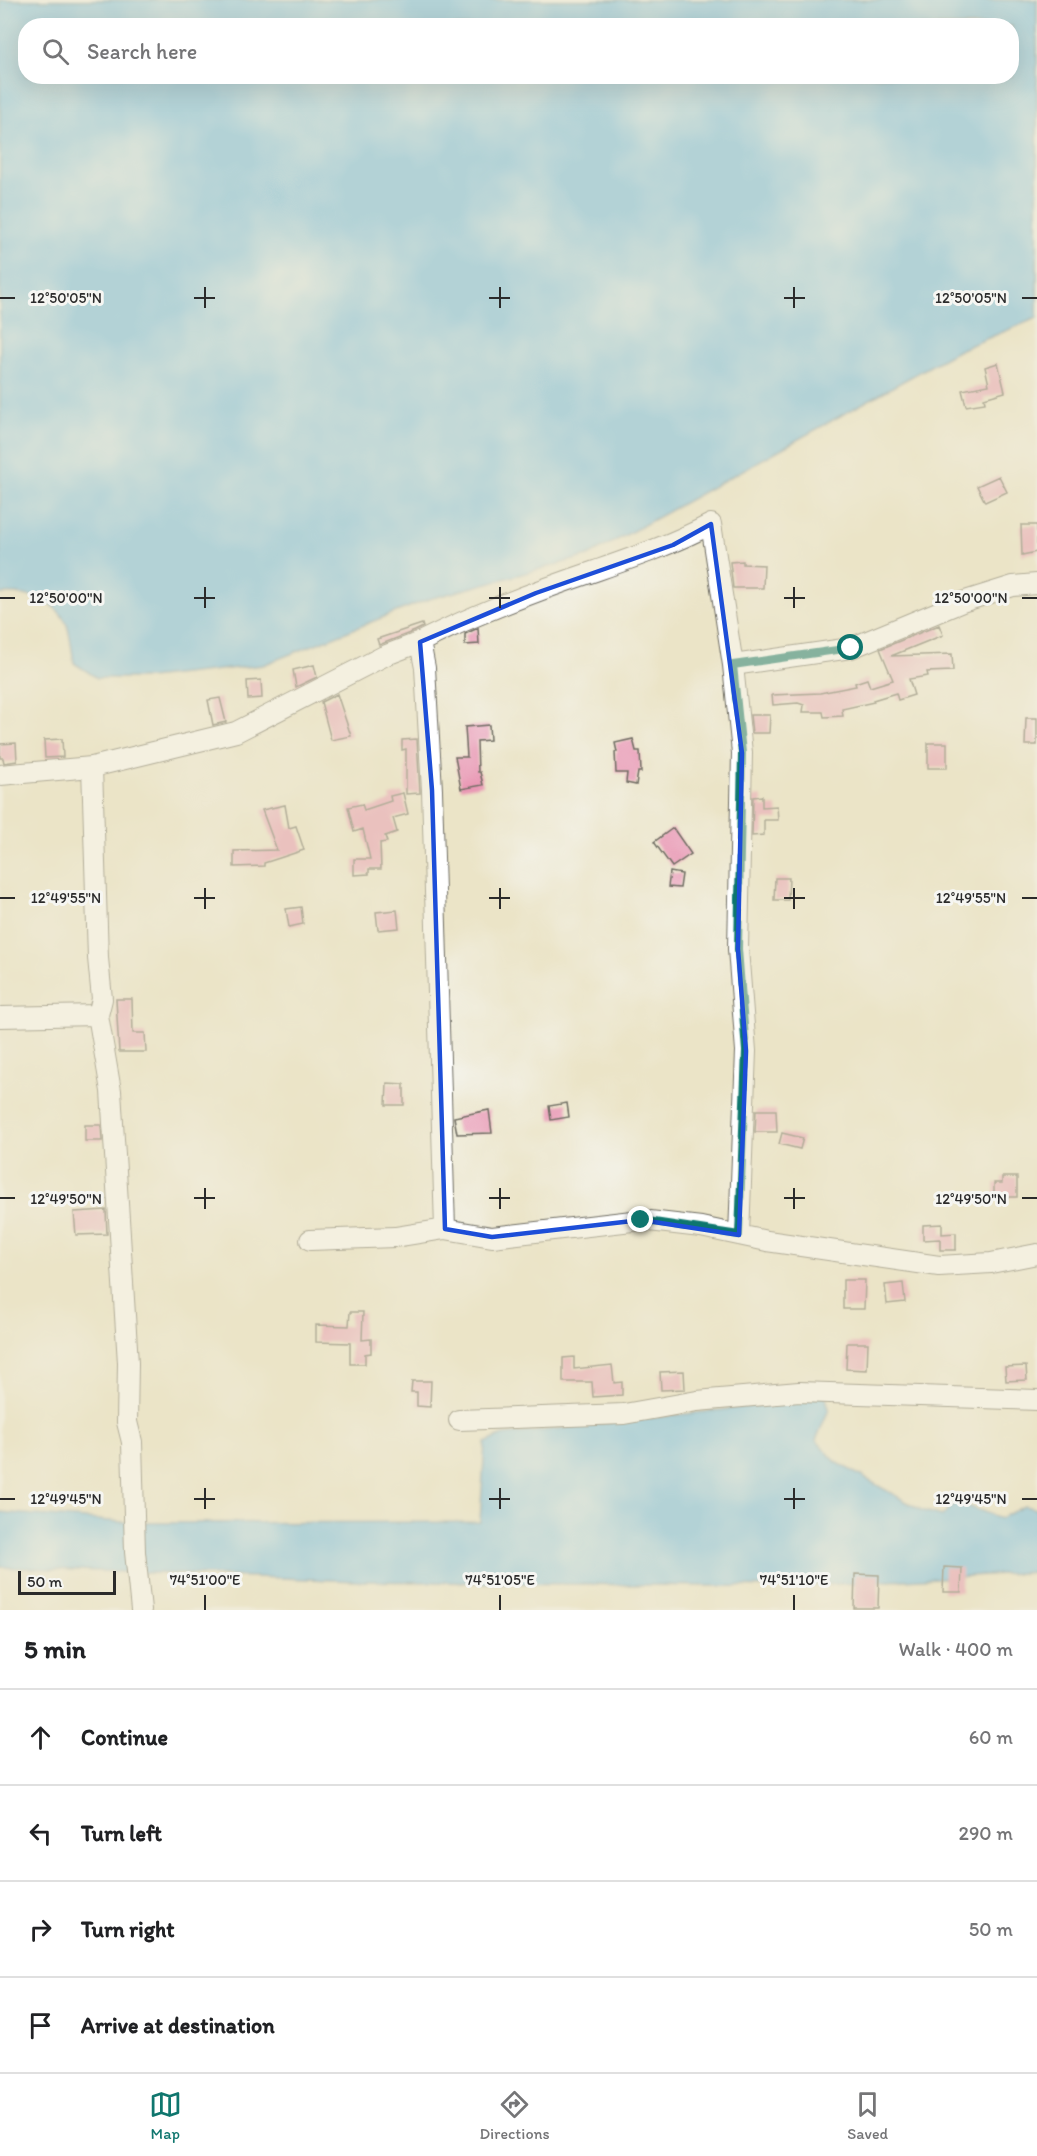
<!DOCTYPE html>
<meta charset="utf-8">
<style>
:root{--surface:#fff;--page:#f2f2f2;--text:#202124;--muted:#757577;--line:#e0e0e0;--accent:#0f766e}
body{margin:0;font-family:Itim,sans-serif;background:var(--page);color:var(--text)}
.scale{position:absolute;left:18px;bottom:15px;width:98px;box-sizing:border-box;padding-left:6px;border:3px solid #2b2b2b;border-top:0;font-size:16px;line-height:21px;white-space:nowrap;color:#2b2b2b;-webkit-text-stroke:4px #f6f6f2;paint-order:stroke}
.stop{position:absolute;width:18px;height:18px;margin:-14px;border:4px solid #0f766e;border-radius:50%;background:#fff}
.stop.end{background:#0f766e;border-color:#fff;box-shadow:0 2px 6px #0008}
.list{margin:0;padding:0;list-style:none}
h2{display:flex;justify-content:space-between;align-items:center;height:78px;margin:0;padding:0 24px;font-size:26px}
h2 small{font-size:20px;font-weight:400;color:var(--muted)}
.list li{display:grid;grid-template-columns:39px 1fr auto;gap:18px;align-items:center;box-sizing:border-box;height:96px;padding:0 24px;border-top:2px solid var(--line)}
.list b{display:block;font-size:22px;white-space:nowrap}
.list em{font-size:20px;font-style:normal;color:var(--muted)}
.icon{flex:none;width:33px;height:33px;fill:none;stroke:currentColor;stroke-width:2;stroke-linecap:round;stroke-linejoin:round}
.map{position:relative;flex:none;width:1037px;height:1610px;overflow:hidden}
.search{position:absolute;background:var(--surface);box-shadow:0 6px 24px #0002;left:18px;right:18px;top:18px;height:66px;display:flex;align-items:center;gap:15px;box-sizing:border-box;padding:0 21px;border-radius:24px;color:var(--muted);font-size:22px}
.sheet{height:462px;background:var(--surface)}
nav{display:flex;justify-content:space-around;align-items:center;box-sizing:border-box;height:84px;border-top:2px solid var(--line);background:var(--surface);font-size:16px;color:var(--muted)}
nav a{display:grid;justify-items:center;gap:3px}
nav .on{color:var(--accent)}
.map>svg:first-child{display:block}
</style>
<div class="map">
<svg width="1037" height="1610" viewBox="0 0 1037 1610">
<rect width="100%" height="100%" fill="#f6f6f2"/>
<filter id="ink" filterUnits="userSpaceOnUse"><feTurbulence type="fractalNoise" baseFrequency=".0167" numOctaves="2"/><feDisplacementMap in="SourceGraphic" scale="12" xChannelSelector="R" yChannelSelector="G"/><feConvolveMatrix kernelMatrix="1 2 1 2 8 2 1 2 1" color-interpolation-filters="sRGB"/></filter>
<filter id="wash" filterUnits="userSpaceOnUse"><feTurbulence type="fractalNoise" baseFrequency=".008" numOctaves="4" result="noise"/><feDisplacementMap in="SourceGraphic" scale="24" xChannelSelector="R" yChannelSelector="G"/><feGaussianBlur stdDeviation="1.35" result="paint"/><feColorMatrix in="noise" values="0 0 0 0 0 0 0 0 0 0 0 0 0 0 0 0 0 1.4 0 .05"/><feComposite in="paint" operator="in"/></filter>
<g filter="url(#wash)">
<rect width="100%" height="100%" fill="#ebe4c7"/>
<path fill="#6fbde9" stroke="#4d748a" stroke-width="1.5" fill-rule="evenodd" d="M0,0H1037V318L959,350L588,556L429,599L263,665L149,678H97L74,663C72,651 71,637 67,625C57,599 25,592 0,594ZM26,26H1012V76H26Z
M824,1390L829,1409L816,1440L836,1462L921,1510L942,1516L956,1502L1001,1518L1024,1506L1037,1509V1572L789,1587L357,1581L0,1567V1512L134,1523L480,1522L485,1443L503,1435L780,1403Z"/>
<g id="blocks">
<path fill="#e997b4" d="M998,363L1005,392L984,398L985,403L966,406L962,390L989,385L985,367Z
M999,476L1007,492L985,502L977,486Z
M1021,525H1037V552L1022,555Z
M743,561V564L764,565L763,588H733L730,562Z
M422,624L423,627L415,631L379,645L377,639Z
M939,625L943,635L891,656L952,654L953,671L927,672L928,676L909,679L914,695L898,700L896,693L873,700L874,702L842,709L843,716L824,717L823,712H803L804,705L798,703L773,705L772,695L820,693L856,686L855,683L867,679L870,687L893,680L880,649Z
M478,628L479,644L465,645V634Z
M314,665L317,677L296,687L293,670Z
M261,680L262,698L248,699L247,681Z
M337,694L351,736L331,740L321,702Z
M220,698L226,722L213,725L208,700Z
M750,715H770L769,733H752Z
M1026,718H1037V745H1025Z
M489,725L490,740L477,741L478,772H480L483,785L461,789L455,757H467L465,727Z
M62,739L63,757L45,758L44,740Z
M417,739L420,793L406,794V749L402,750V740Z
M633,739L636,751H640L641,772H638L636,785L626,783L627,773H616L615,752H617L615,743Z
M16,743L17,761L4,763L3,758H0V744Z
M928,743H947V768H928Z
M403,793L408,814L393,818L397,832L385,836L387,842L380,843L381,869H369V874L354,875V859H370L363,829L354,832L348,807L362,804L364,810L391,801L390,796Z
M762,796V807L777,806L778,820H764V835L752,836L753,797Z
M285,805L289,828L296,826L304,850L264,863V866L234,867V851L277,850L262,810Z
M673,828L691,854L672,867L654,842Z
M670,872L682,874L680,888L668,887Z
M775,878H789L788,900H774Z
M301,907L303,924L289,927L286,909Z
M397,910L399,928L378,930L376,912Z
M116,999H132L133,1033H145L146,1052H119Z
M387,1083L404,1084V1105H386Z
M567,1103L569,1117L551,1120L549,1106Z
M489,1110L492,1133L457,1134L454,1117Z
M756,1110H776L777,1132H755Z
M85,1125H101L102,1141H85Z
M782,1133L803,1138L800,1149L779,1144Z
M1002,1177H1017V1197H994V1183H1002Z
M106,1210L107,1234L76,1235L74,1212Z
M942,1224V1234L956,1233V1250H940V1239L923,1240V1225Z
M843,1280H865L864,1309H843Z
M903,1283L905,1302L887,1304L885,1285Z
M350,1312H363L362,1340L371,1339V1353L365,1354V1364H350V1343L316,1342V1325L349,1326Z
M847,1343H868L867,1370L846,1369Z
M574,1357V1369L612,1365L614,1383L622,1382V1395L593,1397L592,1382H563V1358Z
M1026,1366L1027,1380L1006,1381L1005,1367Z
M684,1371L685,1389L661,1390L660,1372Z
M412,1381H431L430,1407L417,1406V1392H411Z
M944,1567L962,1568L961,1592H943Z
M855,1574L879,1575L878,1608H854Z"/>
</g>
</g>
<g filter="url(#ink)">
<use href="#blocks" fill-opacity="0" stroke="#6e6c62" stroke-width="1.5"/>
<g fill="none" stroke-linecap="round" stroke-linejoin="round">
<g stroke="#6e6c62" stroke-width="22">
<path id="minor" d="M420,642C476,613 536,591 595,571C635,557 673,544 711,524L733,665L742,753L738,949L746,1051L739,1235
M733,665L851,648L962,602L1013,586L1037,584
M92,767L98,958L102,999L98,1015L111,1091L128,1363L127,1422L132,1442L135,1552L141,1610
M0,775L92,767L236,732L384,656L420,642L425,668L432,790L445,1229
M0,1017L98,1015
M310,1240L395,1237L445,1229L492,1237L641,1220L701,1227L767,1241L939,1266L991,1263L1037,1254
M459,1420L624,1414L697,1401L799,1392L1037,1400"/>
</g>
<use href="#minor" stroke="#fff" stroke-width="20"/>
</g>
</g>
<g fill="none" stroke-linecap="round" stroke-linejoin="round" filter="url(#ink)">
<path stroke="#0f766e" stroke-width="8" d="M641,1220L739,1235L746,1051L738,949L742,753L733,665L851,648"/>
</g>
<path d="M0 0H1037V1610H0ZM711,524L742,753L738,949L746,1051L739,1235L641,1220L492,1237L445,1229L432,790L420,642L536,593L673,545Z" fill="#ebe4c7" fill-opacity=".55" fill-rule="evenodd"/>
<path fill="none" stroke="#1d4ed8" stroke-width="4.5" stroke-linejoin="round" d="M711,524L742,753L738,949L746,1051L739,1235L641,1220L492,1237L445,1229L432,790L420,642L536,593L673,545Z"/>
<path fill="none" stroke="#2b2b2b" stroke-width="2" d="M205,287V308M500,287V308M794,287V308M0,298H15M194,298H215M489,298H510M784,298H805M1022,298H1037M205,587V608M500,587V608M794,587V608M0,598H15M194,598H215M489,598H510M784,598H805M1022,598H1037M205,888V909M500,888V909M794,888V909M0,898H15M194,898H215M489,898H510M784,898H805M1022,898H1037M205,1188V1209M500,1188V1209M794,1188V1209M0,1198H15M194,1198H215M489,1198H510M784,1198H805M1022,1198H1037M205,1488V1509M500,1488V1509M794,1488V1509M0,1499H15M194,1499H215M489,1499H510M784,1499H805M1022,1499H1037M205,1595V1610M500,1595V1610M794,1595V1610"/>
<g font-size="15" text-anchor="middle" fill="#2b2b2b" stroke="#f6f6f2" stroke-width="6" stroke-linejoin="round" paint-order="stroke">
<text x="66" y="303">12°50'05"N</text>
<text x="971" y="303">12°50'05"N</text>
<text x="66" y="603">12°50'00"N</text>
<text x="971" y="603">12°50'00"N</text>
<text x="66" y="903">12°49'55"N</text>
<text x="971" y="903">12°49'55"N</text>
<text x="66" y="1204">12°49'50"N</text>
<text x="971" y="1204">12°49'50"N</text>
<text x="66" y="1504">12°49'45"N</text>
<text x="971" y="1504">12°49'45"N</text>
<text x="205" y="1585">74°51'00"E</text>
<text x="500" y="1585">74°51'05"E</text>
<text x="794" y="1585">74°51'10"E</text>
</g>
</svg>
<div class="scale">50 m</div>
<div class="stop" style="left:851px;top:648px"></div>
<div class="stop end" style="left:641px;top:1220px"></div>
<div class="search"><svg class="icon" aria-label="search" viewBox="0 0 24 24"><circle cx="10" cy="10" r="6"/><path d="M15 15l6 6"/></svg>Search here</div>
</div>
<section class="sheet">
<h2>5 min<small>Walk · 400 m</small></h2>
<ul class="list">
<li><svg class="icon" aria-label="ahead" viewBox="0 0 24 24"><path d="M12 20V5M6 11l6-6 6 6"/></svg><div><b>Continue</b></div><em>60 m</em></li>
<li><svg class="icon" aria-label="left" viewBox="0 0 24 24"><path d="M17 20v-9H6M10 6l-5 5 5 5"/></svg><div><b>Turn left</b></div><em>290 m</em></li>
<li><svg class="icon" aria-label="right" viewBox="0 0 24 24"><path d="M7 20v-9h11M14 6l5 5-5 5"/></svg><div><b>Turn right</b></div><em>50 m</em></li>
<li><svg class="icon" aria-label="arrive" viewBox="0 0 24 24"><path d="M6 21V4h12l-3 4 3 4H6"/></svg><div><b>Arrive at destination</b></div></li>
</ul>
</section>
<nav>
<a class="on"><svg class="icon" aria-label="map" viewBox="0 0 24 24"><path d="M3 6l6-2 6 2 6-2v14l-6 2-6-2-6 2zM9 4v14M15 6v14"/></svg>Map</a>
<a><svg class="icon" aria-label="directions" viewBox="0 0 24 24"><path d="M12 3l9 9-9 9-9-9zM9 14v-3h6M13 9l2 2-2 2"/></svg>Directions</a>
<a><svg class="icon" aria-label="saved" viewBox="0 0 24 24"><path d="M7 4h10v16l-5-4-5 4z"/></svg>Saved</a>
</nav>
